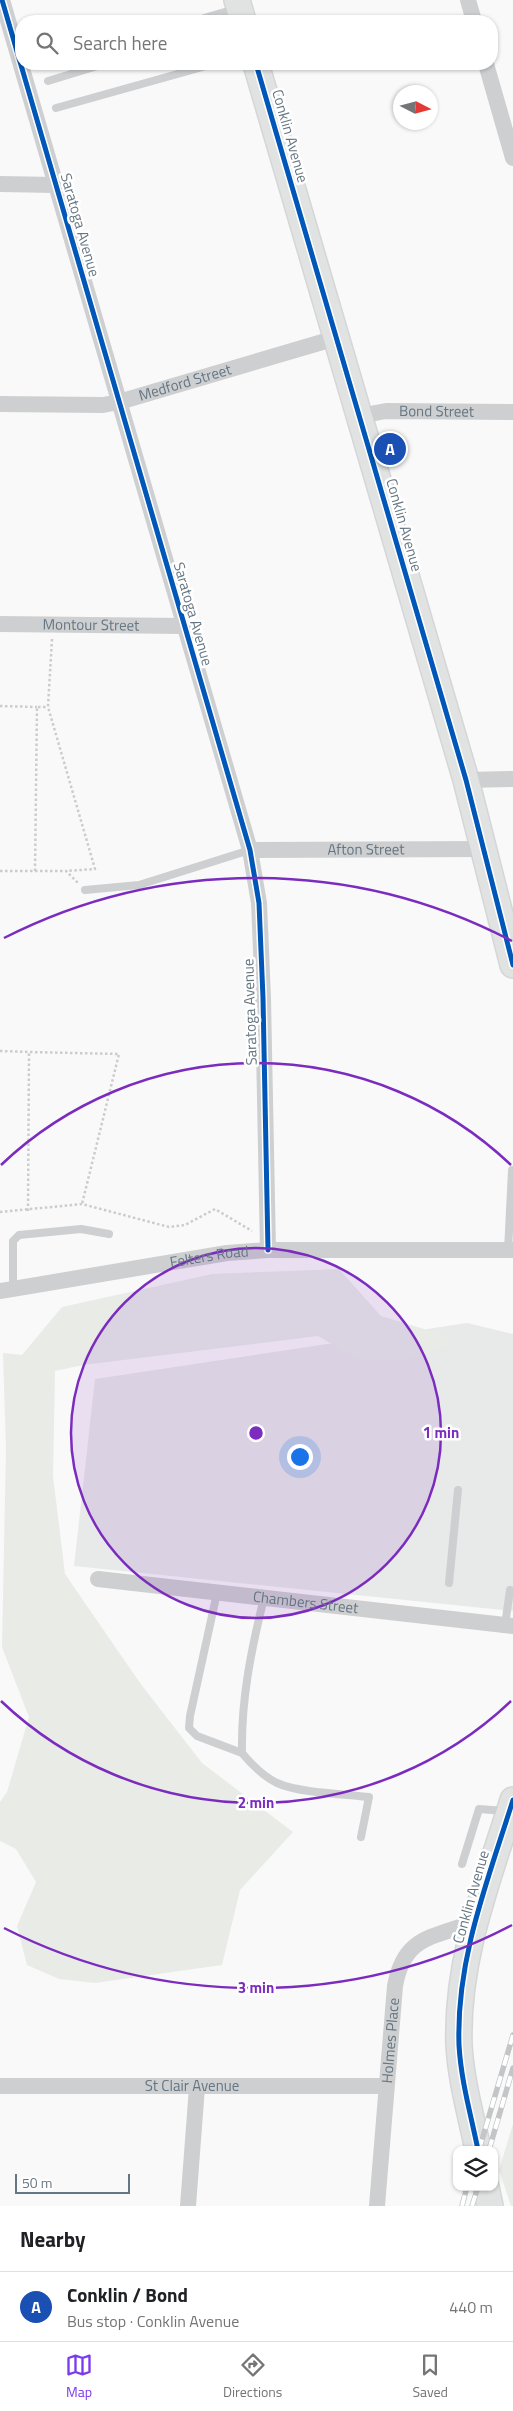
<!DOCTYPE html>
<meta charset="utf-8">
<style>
:root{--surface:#fff;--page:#f6f6f6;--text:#202124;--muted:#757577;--line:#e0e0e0;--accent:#7c3aed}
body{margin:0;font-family:"Titillium Web",sans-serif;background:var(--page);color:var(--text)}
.controls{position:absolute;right:15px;bottom:15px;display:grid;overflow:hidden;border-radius:10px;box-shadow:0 1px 4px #0004}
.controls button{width:45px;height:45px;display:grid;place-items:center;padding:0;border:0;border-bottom:1px solid var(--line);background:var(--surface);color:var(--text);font:25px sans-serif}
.compass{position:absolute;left:393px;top:85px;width:45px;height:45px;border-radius:50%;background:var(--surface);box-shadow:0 1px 4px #0004;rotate:96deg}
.scale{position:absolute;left:15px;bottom:12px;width:115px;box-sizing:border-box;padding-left:5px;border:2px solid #657683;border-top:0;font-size:14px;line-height:18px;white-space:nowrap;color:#657683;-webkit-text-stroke:4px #fff;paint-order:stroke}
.you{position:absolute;left:299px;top:1456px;width:18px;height:18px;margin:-12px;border:4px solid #fff;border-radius:50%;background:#1a73e8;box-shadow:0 0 0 8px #1a73e833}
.badge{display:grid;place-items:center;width:32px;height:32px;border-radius:50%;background:var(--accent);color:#fff;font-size:16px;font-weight:700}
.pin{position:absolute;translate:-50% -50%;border:2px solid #fff;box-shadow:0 1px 5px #0006}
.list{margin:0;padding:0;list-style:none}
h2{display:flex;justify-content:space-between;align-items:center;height:65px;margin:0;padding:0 20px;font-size:21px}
h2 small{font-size:16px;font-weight:400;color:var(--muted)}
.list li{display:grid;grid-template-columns:32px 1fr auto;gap:15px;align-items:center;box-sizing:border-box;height:70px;padding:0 20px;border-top:1px solid var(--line)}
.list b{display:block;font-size:19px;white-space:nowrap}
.list p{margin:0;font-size:16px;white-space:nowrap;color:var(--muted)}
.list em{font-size:16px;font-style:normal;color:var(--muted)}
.icon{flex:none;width:28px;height:28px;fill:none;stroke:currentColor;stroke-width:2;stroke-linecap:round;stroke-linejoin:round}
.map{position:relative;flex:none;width:513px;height:2206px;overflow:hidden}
.search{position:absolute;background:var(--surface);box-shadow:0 1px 4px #0004;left:15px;right:15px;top:15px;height:55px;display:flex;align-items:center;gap:12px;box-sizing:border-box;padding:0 18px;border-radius:20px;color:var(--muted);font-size:19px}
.sheet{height:135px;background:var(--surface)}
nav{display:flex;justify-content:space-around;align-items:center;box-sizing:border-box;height:70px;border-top:1px solid var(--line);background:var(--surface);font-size:14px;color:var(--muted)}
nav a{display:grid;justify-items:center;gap:2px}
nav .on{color:var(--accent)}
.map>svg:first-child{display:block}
</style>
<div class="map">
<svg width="513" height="2206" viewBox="0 0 513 2206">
<rect width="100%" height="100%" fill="#f9f9f9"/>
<path fill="#e8e9e9" d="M467,1323L513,1334V1611L74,1566L95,1379Z"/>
<path fill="#e8ebe6" d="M339,1269L381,1316L444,1335L452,1344L408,1360L361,1361L318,1336L83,1365L55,1371L53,1476L65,1574L140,1683L202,1763L293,1832L240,1890L222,1965L95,1983L59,1979L27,1965L17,1926L36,1882L16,1849L0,1841V1802L7,1792L29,1717L2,1647L6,1449L3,1353L22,1355L62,1307L212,1274Z
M513,2124V2206H511L499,2170Z"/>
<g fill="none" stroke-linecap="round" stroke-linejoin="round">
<g stroke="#d5d6d7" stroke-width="28">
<path id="primary" d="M237,0L243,21
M256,64L466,780L513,965
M478,2150C471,2115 461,2081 459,2045C456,1959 488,1880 513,1800
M486,2187L490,2206"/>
</g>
<path stroke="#cbcccd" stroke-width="2.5" stroke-dasharray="2.5 2.5" stroke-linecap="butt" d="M52,639L48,707L95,869L66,871
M0,706L37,707
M0,871H66L78,883
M35,871L37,707H48
M0,1051L29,1052
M28,1211L29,1052L119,1054L82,1204
M0,1212L82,1204L169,1227L185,1225L215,1209L252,1231"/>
<path stroke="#cecfd0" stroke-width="8" d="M204,21V18L235,9
M48,81L104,64
M56,108L206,66L208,64
M85,890L139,885L250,850
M508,1251L512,1170
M13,1289V1241L19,1235L81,1229L109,1234
M449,1583L458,1490
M217,1593L190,1716L189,1728L197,1736L242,1753
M264,1598C251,1650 241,1700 242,1753C252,1765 263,1776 277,1783C299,1793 344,1794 369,1797L361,1837
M505,1625L510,1590
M462,1864L479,1809L505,1811"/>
<g stroke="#cecfd0" stroke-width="16">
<path d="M2,0L250,850L259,903L263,998L268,1250"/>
<path d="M468,0L474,21"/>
<path d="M486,64L513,158"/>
<path d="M0,184L56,185"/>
<path id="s1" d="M0,404L103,405L119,402L336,338"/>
<path id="s2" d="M359,416L386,411L513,412"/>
<path id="s3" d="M0,624L183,626"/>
<path d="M466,780L513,779"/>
<path id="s4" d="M250,850L484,849"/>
<path id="s5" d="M0,1291L227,1253L268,1250H513"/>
<path id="s6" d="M98,1579L513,1626"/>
<path id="s7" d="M0,2086H386"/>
<path d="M188,2206L197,2087"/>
<path id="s8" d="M377,2206L395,1986C404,1936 432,1938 474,1922"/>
</g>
<use href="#primary" stroke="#e1e2e2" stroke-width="25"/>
<g stroke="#c3c5c6" stroke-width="5.5">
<path id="rail" d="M479,2150L513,2035
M489,2150L513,2068
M462,2206L467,2187
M472,2206L478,2187"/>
</g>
<use href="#rail" stroke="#fff" stroke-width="4" stroke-dasharray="11" stroke-linecap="butt"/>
<g stroke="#fff" stroke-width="8">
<path id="cycleway" d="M2,0L250,850L259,903L263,998L268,1250
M256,64L466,780L513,965
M478,2150C471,2115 461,2081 459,2045C456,1959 488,1880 513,1800"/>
</g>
<use href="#cycleway" stroke="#0057b8" stroke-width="5"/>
</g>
<circle cx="256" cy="1433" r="185" fill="#7b2cbf" fill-opacity=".12"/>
<g fill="none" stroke="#7b2cbf" stroke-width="2.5">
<circle cx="256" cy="1433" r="185"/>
<path d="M511 1701A370 370 0 0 1 1 1701M1 1165A370 370 0 0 1 511 1165"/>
<path d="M512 1925A555 555 0 0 1 4 1928M4 938A555 555 0 0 1 512 941"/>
</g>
<g text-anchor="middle" stroke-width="5" stroke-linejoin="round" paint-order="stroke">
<g font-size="15" fill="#657683" stroke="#fff">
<text transform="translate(290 136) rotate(74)" y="5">Conklin Avenue</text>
<text transform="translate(80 225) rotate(74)" y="5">Saratoga Avenue</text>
<text dy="5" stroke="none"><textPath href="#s1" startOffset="188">Medford Street</textPath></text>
<text dy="5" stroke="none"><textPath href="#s2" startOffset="78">Bond Street</textPath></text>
<text transform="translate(404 525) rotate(74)" y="5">Conklin Avenue</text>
<text transform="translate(193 614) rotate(74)" y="5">Saratoga Avenue</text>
<text dy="5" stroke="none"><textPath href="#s3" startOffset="91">Montour Street</textPath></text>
<text dy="5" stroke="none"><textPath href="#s4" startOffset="116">Afton Street</textPath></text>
<text transform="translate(250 1012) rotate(-92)" y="5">Saratoga Avenue</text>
<text dy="5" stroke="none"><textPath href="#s5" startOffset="212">Felters Road</textPath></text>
<text dy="5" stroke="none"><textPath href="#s6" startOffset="209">Chambers Street</textPath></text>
<text transform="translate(471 1897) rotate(-74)" y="5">Conklin Avenue</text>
<text dy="5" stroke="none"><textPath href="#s8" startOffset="166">Holmes Place</textPath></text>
<text dy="5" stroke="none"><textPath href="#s7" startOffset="192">St Clair Avenue</textPath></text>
</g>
</g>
<circle cx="256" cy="1433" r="8" fill="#7b2cbf" stroke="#fff" stroke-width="2.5"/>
<g font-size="15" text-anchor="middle" font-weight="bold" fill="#7b2cbf" stroke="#fff" stroke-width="5" stroke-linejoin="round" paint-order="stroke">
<text x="441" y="1438">1 min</text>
<text x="256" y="1808">2 min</text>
<text x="256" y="1993">3 min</text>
</g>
</svg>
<div class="controls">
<button><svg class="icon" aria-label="layers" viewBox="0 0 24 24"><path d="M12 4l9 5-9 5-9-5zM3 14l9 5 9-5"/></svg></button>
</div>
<svg class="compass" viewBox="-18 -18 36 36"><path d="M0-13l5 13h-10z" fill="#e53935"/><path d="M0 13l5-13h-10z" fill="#757577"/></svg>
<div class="scale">50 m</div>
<div class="you"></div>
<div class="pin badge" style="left:390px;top:449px;background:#1a4fb4">A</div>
<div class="search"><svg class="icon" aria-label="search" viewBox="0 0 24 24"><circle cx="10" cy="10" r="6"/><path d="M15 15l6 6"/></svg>Search here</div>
</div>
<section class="sheet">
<h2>Nearby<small></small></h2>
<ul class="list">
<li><span class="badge" style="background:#1a4fb4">A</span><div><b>Conklin / Bond</b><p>Bus stop · Conklin Avenue</p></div><em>440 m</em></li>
</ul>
</section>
<nav>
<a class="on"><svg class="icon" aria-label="map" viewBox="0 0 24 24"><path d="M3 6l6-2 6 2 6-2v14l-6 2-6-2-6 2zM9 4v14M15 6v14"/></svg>Map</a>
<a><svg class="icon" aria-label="directions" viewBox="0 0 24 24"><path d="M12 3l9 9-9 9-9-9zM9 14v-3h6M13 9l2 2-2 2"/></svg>Directions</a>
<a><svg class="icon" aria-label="saved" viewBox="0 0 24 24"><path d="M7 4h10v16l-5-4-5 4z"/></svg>Saved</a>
</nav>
